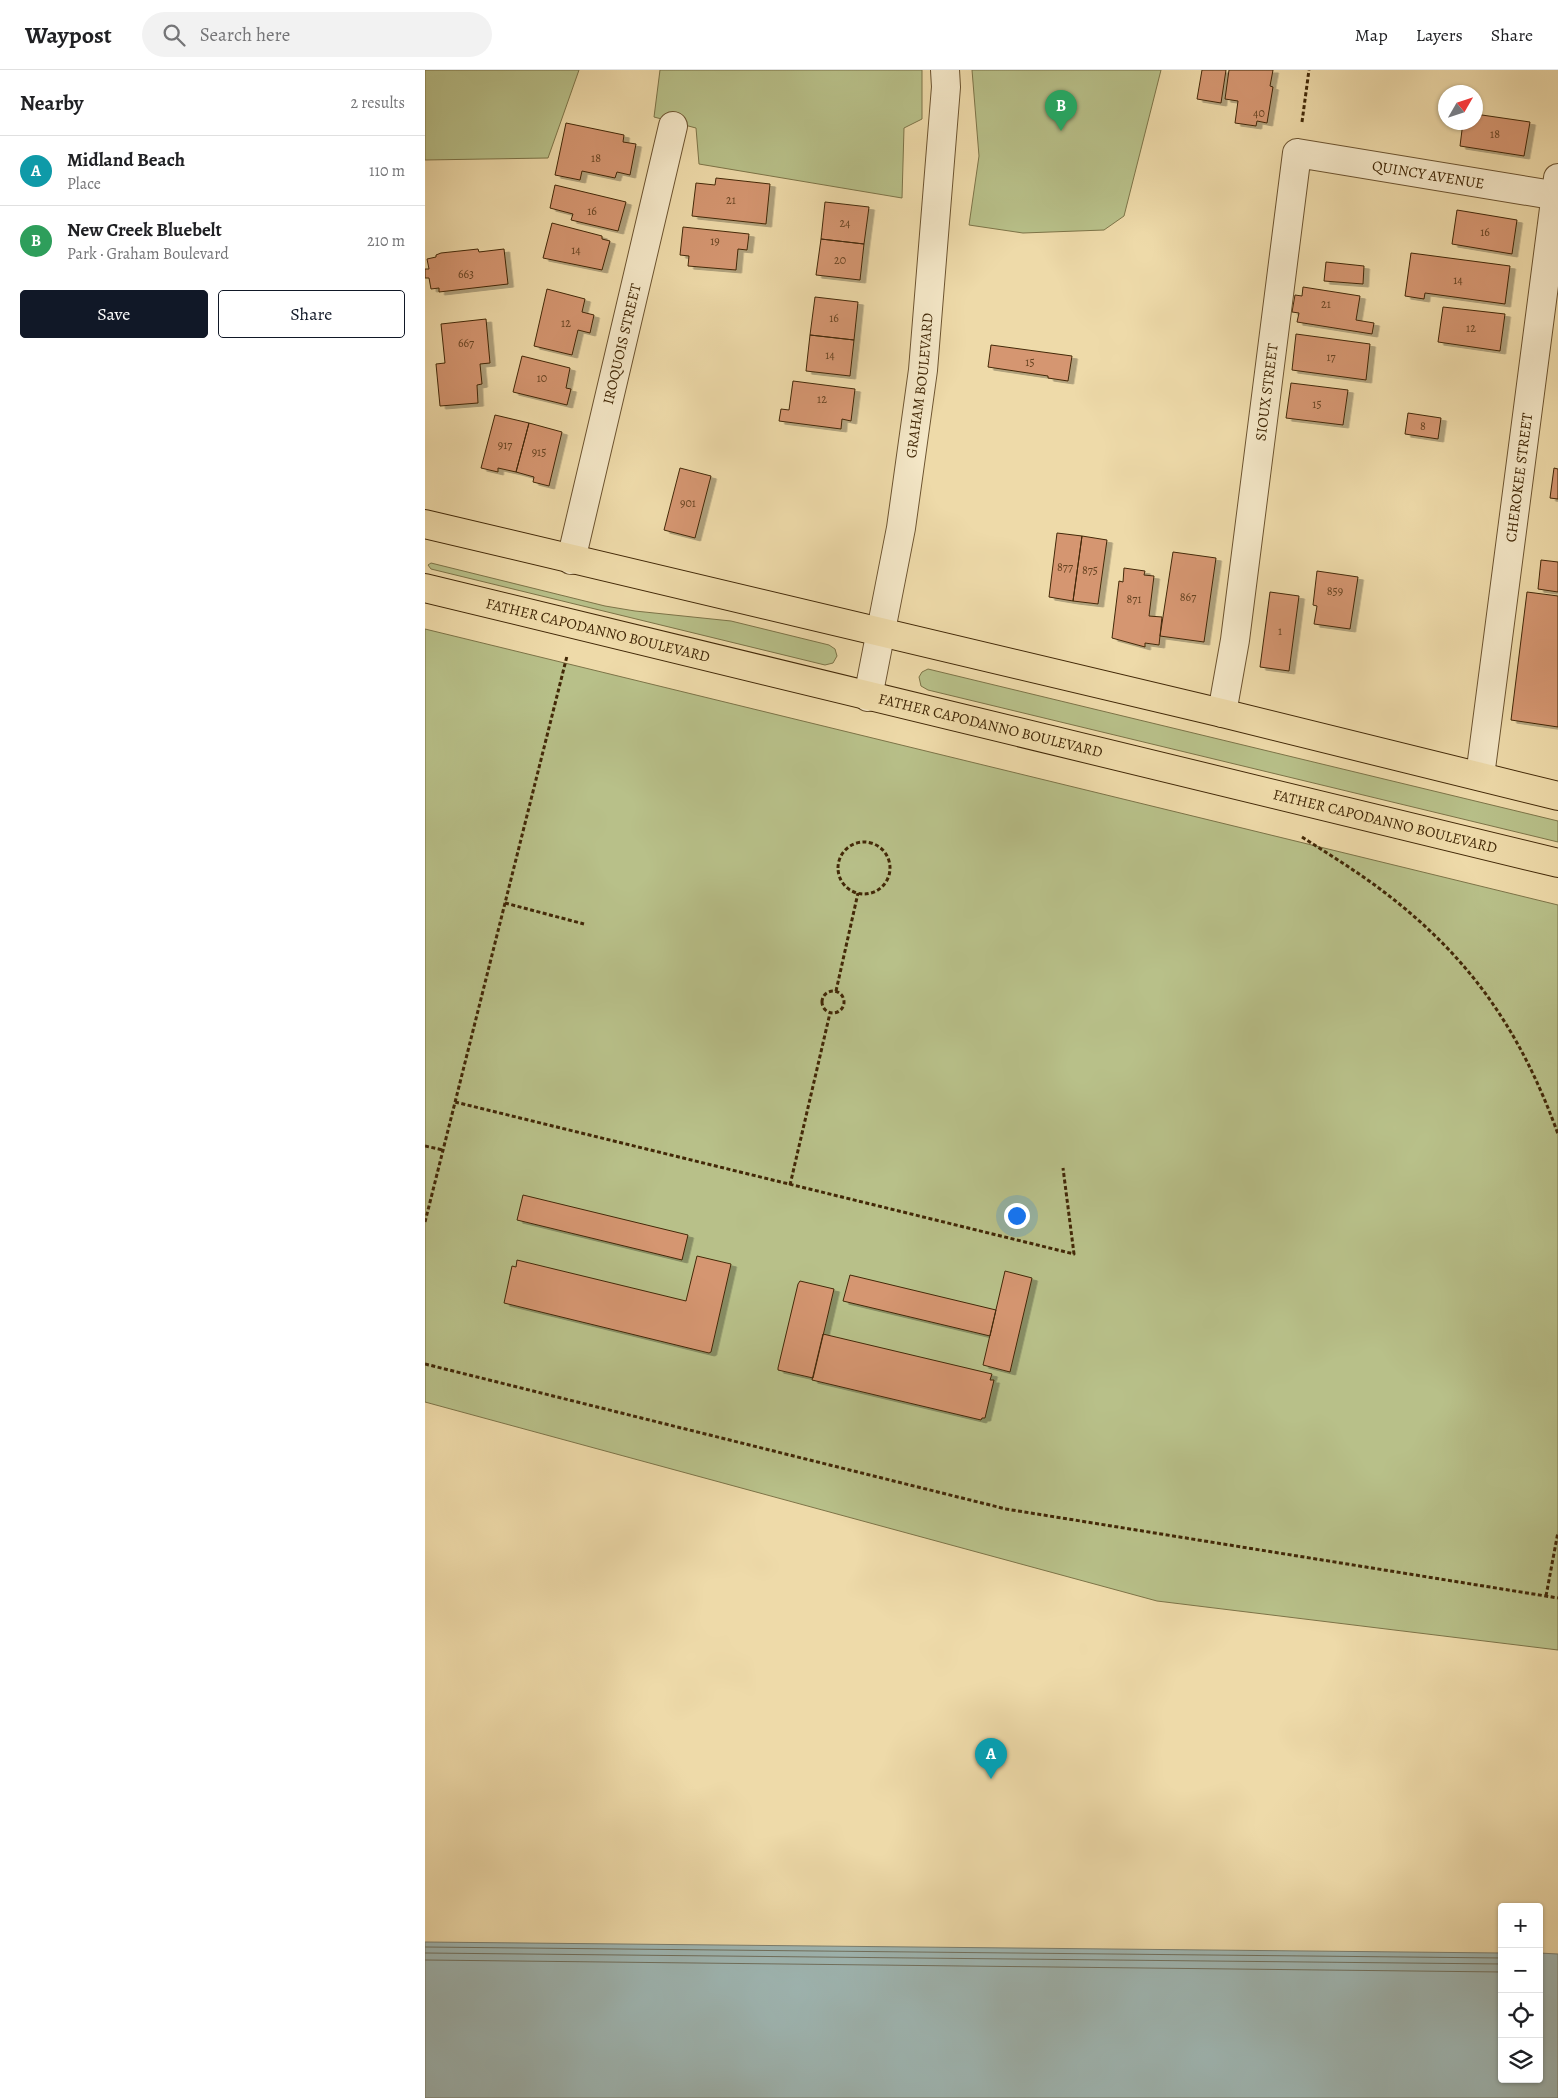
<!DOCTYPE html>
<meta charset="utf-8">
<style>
:root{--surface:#fff;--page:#f2f2f2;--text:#202124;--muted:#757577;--line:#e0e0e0;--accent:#111827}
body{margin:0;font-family:Alegreya,serif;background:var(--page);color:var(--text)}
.controls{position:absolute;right:15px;bottom:15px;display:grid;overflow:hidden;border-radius:5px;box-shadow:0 1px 4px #0004}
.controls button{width:45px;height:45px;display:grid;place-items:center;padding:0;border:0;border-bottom:1px solid var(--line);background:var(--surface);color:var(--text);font:25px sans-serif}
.compass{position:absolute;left:1013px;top:15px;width:45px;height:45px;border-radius:50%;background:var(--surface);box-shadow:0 1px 4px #0004;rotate:51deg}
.you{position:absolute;left:591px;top:1145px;width:18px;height:18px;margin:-12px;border:4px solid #fff;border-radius:50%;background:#1a73e8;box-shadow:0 0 0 8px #1a73e833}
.badge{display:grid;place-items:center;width:32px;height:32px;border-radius:50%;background:var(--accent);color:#fff;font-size:16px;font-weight:700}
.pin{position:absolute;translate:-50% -41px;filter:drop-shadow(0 1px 2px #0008)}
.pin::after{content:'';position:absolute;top:26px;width:18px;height:15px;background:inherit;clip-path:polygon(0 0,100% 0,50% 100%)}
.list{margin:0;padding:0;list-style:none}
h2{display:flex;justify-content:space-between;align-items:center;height:65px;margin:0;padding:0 20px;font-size:21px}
h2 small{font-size:16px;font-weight:400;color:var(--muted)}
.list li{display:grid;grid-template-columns:32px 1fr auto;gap:15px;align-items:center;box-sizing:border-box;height:70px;padding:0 20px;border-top:1px solid var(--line)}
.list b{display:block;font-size:19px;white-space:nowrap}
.list p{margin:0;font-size:16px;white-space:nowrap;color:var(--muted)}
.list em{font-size:16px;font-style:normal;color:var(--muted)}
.actions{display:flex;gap:10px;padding:15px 20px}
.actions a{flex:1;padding:11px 0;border:1px solid var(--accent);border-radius:5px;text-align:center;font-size:18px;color:var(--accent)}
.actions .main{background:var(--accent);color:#fff}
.icon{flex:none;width:28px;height:28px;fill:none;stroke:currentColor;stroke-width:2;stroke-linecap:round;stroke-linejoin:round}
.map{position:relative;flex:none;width:1133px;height:2028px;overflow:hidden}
header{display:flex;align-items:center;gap:30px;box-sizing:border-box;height:70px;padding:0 25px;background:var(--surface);border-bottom:1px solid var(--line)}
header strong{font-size:24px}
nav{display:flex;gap:28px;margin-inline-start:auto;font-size:18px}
.search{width:350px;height:45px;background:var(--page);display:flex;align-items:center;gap:12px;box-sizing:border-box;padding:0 18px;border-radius:28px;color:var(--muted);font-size:19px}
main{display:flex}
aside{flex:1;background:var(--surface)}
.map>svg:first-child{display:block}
</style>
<header>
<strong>Waypost</strong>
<div class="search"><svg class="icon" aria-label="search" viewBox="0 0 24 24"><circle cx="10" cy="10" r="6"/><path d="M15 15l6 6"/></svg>Search here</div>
<nav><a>Map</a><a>Layers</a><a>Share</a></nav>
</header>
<main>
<aside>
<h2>Nearby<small>2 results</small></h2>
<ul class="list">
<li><span class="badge" style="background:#0f9aa8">A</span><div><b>Midland Beach</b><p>Place</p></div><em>110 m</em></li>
<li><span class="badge" style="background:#2e9e5b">B</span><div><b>New Creek Bluebelt</b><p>Park · Graham Boulevard</p></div><em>210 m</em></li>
</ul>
<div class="actions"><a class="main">Save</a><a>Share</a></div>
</aside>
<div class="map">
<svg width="1133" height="2028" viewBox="0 0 1133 2028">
<defs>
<filter id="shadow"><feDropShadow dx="5.5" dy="3" stdDeviation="0" flood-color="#0004"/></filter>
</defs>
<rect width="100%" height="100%" fill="#eedaa9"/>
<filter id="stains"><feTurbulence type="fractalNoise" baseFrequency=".004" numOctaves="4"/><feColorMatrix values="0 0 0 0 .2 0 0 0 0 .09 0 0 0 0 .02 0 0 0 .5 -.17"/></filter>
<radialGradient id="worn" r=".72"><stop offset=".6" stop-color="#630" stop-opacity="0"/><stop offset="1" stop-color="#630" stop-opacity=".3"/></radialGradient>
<path fill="#b8c089" stroke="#7d7448" d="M0,0H154L123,88L0,90Z
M235,0H497V49L479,58L477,128L274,94L271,58L229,47Z
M547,0H736L699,146L679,160L598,163L544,155L554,86Z
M6,493L180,536L210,541L306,551L404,575L410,579L412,586L408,593L400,595L6,499L3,495Z
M0,559L1133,835V1580L732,1531L0,1332Z
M503,599L1133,751V772L503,620L496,616L494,607L497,602Z"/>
<path fill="#9fb7b4" stroke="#7a7e6f" d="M0,1872L1077,1883V2009H1114V1883L1133,1884V2028H0Z"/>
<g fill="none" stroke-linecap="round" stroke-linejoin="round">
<path stroke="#70705e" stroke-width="1" d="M0,1877L1077,1888
M0,1883L1077,1894
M0,1890L1077,1902"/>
</g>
<path fill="#d59671" stroke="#422807" filter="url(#shadow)" d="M777,0H801L796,33L772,29Z
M804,0H848L845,16L848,17L842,53L832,51L831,56L810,53L813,31L800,29Z
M1050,44L1105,52L1099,86L1035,76L1038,52H1050Z
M141,53L199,65L198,72L211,74L205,105L192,102L190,108L157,101L155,110L130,105Z
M291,108L345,114L341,154L267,146L271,113L290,115Z
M130,115L201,132L193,161L146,150L148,144L125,138Z
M400,132L444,137L439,174L396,169Z
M1032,140L1092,150L1087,184L1027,174Z
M127,153L177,166V169L185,171L177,200L118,188Z
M258,157L324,164L322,180L313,179L311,200L263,196L264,186L255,185Z
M396,169L439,174L435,210L391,205Z
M53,179L54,182L79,179L83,214L14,222V218L6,219L4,208H0V199H4L2,189L11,187V185L16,183Z
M986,183L1085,196L1080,234L1000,223L999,229L980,226Z
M901,192L939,196L938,214L899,211Z
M878,217L935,226L931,250L949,253L947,264L872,252L874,243L867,242L870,225L877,226Z
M122,219L160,229L157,242L169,245L165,263L153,260L147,285L109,276Z
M390,227L433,232L429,270L385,265Z
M1018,237L1080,244L1075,281L1013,272Z
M61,249L65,293L55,294L57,314L52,315L53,333L15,336L11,294L20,293L16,254Z
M871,264L945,274L941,310L867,300Z
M385,265L429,270L425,306L381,301Z
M566,275L647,286L643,311L623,308V306L563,297Z
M97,286L145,298L141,318L146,319L142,335L88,322Z
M368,311L430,319L426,351L417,349L416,359L354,351L356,339L364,340Z
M866,313L923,320L918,355L861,348Z
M983,343L1016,348L1013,369L980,364Z
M70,345L104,353L91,402L73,398V402L56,398Z
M104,353L137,362L124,416L108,412L109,407L91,402Z
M255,398L286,406L270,468L239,460Z
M1129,398L1133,399V429L1125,428Z
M632,463L657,466L648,531L624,527Z
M657,466L682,470L673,534L648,531Z
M748,482L791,488L779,572L735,566Z
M1116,490L1133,492V522L1113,519Z
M699,498L720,501L719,505L729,506L724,546L737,547L734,575L720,573V577L687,568L694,511L698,512Z
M892,501L933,507L925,559L889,554L892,536L888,535Z
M845,522L874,526L864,601L835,597Z
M1102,522L1133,526V657L1086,650Z
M98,1125L263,1165L257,1190L92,1150Z
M272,1186L306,1194L286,1282L284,1283L79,1233L87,1196L91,1197L92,1190L261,1231Z
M580,1201L607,1208L585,1302L558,1295Z
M425,1205L571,1240L565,1266L418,1231Z
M375,1211L409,1219L388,1308L353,1300V1298L373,1214Z
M398,1264L567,1304L565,1310H569L560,1348H557L556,1350L387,1310Z"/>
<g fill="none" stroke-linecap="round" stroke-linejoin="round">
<g stroke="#6d5430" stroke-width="30">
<g id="minor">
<path id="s1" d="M146,490L248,56"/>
<path id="s2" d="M443,627L476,458L498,300L521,17L520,0"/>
<path id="s3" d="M797,643L810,570L872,83L1133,126"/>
<path id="s4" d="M1055,706L1133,108"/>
</g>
</g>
<g stroke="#422807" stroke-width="30">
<g id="major">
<path d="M0,454L797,643L1133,726"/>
<path id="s5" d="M0,518L1133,793"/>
</g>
</g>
<path stroke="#422807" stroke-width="3" stroke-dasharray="4 2.5" stroke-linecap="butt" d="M877,52L884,0
M877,767C905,785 933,802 959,822C1046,888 1096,962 1133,1064
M413 798a26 26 0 1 1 52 0a26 26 0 1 1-52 0Z
M80,833L159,854
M397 932a11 11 0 1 1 22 0a11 11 0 1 1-22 0Z
M411,921L433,823
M30,1032L649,1184L638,1098
M0,1076L18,1080
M365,1115L405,943
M0,1152L142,586
M0,1294L581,1439L1133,1528
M1121,1526L1133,1462"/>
<use href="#minor" stroke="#f4e7c7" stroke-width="28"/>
<use href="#major" stroke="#eedaa9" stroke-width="28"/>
</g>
<g text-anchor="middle" stroke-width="4.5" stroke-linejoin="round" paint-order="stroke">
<g font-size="12" fill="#674422">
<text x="834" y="47">40</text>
<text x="1070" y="68">18</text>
<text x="171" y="92">18</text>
<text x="306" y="134">21</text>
<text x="167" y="145">16</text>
<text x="420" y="157">24</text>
<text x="1060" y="166">16</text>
<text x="290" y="175">19</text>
<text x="151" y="184">14</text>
<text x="415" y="194">20</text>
<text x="41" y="208">663</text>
<text x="1033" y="214">14</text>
<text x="901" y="238">21</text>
<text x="409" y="252">16</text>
<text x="141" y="257">12</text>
<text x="1046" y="262">12</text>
<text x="41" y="277">667</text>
<text x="405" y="289">14</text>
<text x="906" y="291">17</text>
<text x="605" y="296">15</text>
<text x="117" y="312">10</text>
<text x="397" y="333">12</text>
<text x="892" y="338">15</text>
<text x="998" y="360">8</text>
<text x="80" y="379">917</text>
<text x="114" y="386">915</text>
<text x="263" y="437">901</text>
<text x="640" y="501">877</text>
<text x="665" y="504">875</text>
<text x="910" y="525">859</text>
<text x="763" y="531">867</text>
<text x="709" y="533">871</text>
<text x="855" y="565">1</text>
</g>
<g font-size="15" fill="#422807" stroke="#f4e7c7">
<text dy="5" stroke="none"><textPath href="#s3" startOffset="698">QUINCY AVENUE</textPath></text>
<text dy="5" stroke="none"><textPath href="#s1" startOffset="222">IROQUOIS STREET</textPath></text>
<text dy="5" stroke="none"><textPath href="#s2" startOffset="316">GRAHAM BOULEVARD</textPath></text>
<text dy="5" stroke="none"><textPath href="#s3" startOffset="324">SIOUX STREET</textPath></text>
<text dy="5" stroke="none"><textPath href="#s4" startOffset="301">CHEROKEE STREET</textPath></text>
<text dy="5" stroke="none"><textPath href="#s5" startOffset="178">FATHER CAPODANNO BOULEVARD</textPath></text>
<text dy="5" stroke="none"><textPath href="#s5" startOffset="582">FATHER CAPODANNO BOULEVARD</textPath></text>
<text dy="5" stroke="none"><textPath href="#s5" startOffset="988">FATHER CAPODANNO BOULEVARD</textPath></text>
</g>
</g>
<rect width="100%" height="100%" filter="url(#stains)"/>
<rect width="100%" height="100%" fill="url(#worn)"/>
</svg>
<div class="controls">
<button>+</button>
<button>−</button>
<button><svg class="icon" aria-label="locate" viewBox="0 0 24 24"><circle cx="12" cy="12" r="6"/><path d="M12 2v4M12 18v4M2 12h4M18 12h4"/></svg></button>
<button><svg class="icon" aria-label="layers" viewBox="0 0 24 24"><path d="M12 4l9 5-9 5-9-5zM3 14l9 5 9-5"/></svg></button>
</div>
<svg class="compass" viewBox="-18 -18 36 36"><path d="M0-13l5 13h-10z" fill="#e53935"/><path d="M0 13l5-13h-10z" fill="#757577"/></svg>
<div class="you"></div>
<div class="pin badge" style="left:566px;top:1709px;background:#0f9aa8">A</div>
<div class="pin badge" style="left:636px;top:61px;background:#2e9e5b">B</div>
</div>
</main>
